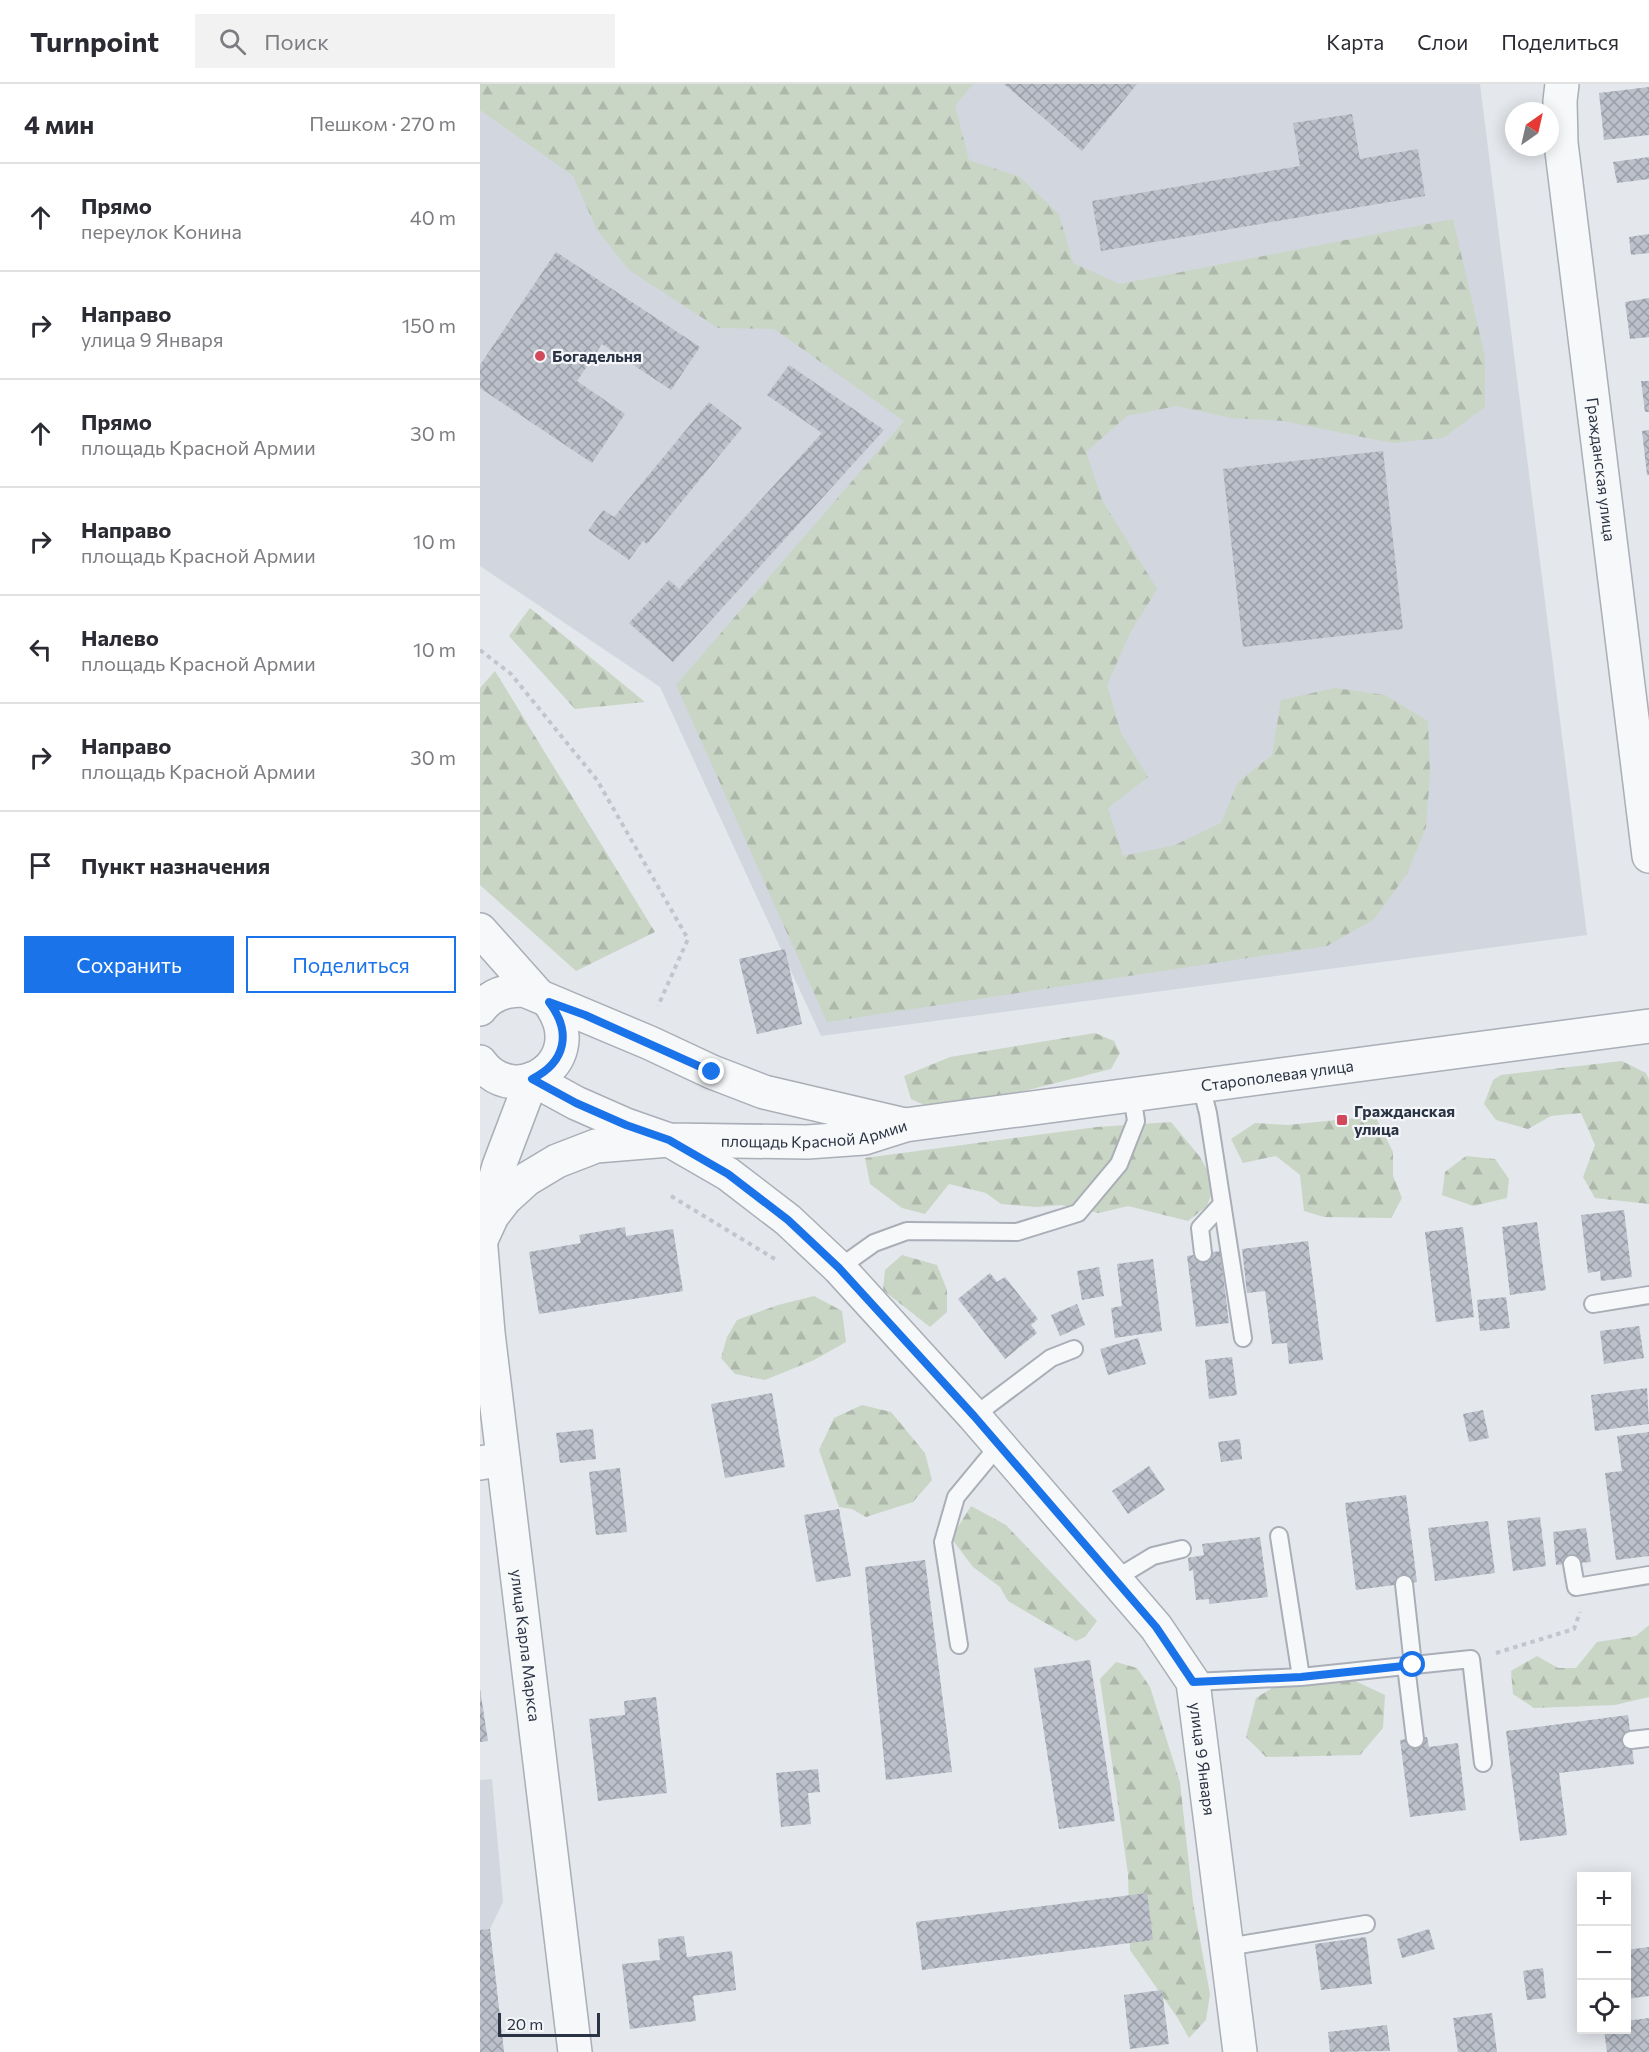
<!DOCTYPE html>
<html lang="ru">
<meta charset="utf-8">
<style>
:root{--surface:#fff;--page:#f2f2f3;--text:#2b2b33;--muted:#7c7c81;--line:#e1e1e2;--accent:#1a73e8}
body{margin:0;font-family:Commissioner,sans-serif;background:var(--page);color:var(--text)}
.controls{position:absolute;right:18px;bottom:18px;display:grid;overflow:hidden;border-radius:0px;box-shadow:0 3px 15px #0003}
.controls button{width:54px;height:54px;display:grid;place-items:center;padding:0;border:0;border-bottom:2px solid var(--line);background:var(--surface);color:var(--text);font:30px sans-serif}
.compass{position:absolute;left:1025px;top:18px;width:54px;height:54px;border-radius:50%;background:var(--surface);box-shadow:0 3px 15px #0003;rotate:34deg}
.scale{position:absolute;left:18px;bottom:15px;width:102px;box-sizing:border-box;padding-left:6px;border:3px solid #2b3445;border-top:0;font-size:16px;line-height:21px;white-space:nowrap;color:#2b3445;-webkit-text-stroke:4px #f4f6f9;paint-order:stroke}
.stop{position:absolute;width:18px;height:18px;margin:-14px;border:4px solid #1a73e8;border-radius:50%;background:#fff}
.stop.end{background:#1a73e8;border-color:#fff;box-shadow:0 2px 6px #0008}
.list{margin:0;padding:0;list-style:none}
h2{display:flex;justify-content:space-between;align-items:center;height:78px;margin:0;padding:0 24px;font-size:26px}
h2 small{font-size:20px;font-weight:400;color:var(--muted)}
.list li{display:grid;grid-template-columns:39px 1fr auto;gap:18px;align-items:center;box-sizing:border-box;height:108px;padding:0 24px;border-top:2px solid var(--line)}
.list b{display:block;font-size:22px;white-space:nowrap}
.list p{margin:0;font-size:20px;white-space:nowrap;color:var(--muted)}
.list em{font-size:20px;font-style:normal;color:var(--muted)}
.actions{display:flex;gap:12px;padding:18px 24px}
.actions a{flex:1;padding:14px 0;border:2px solid var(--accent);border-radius:0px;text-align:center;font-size:21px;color:var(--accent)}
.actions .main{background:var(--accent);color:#fff}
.icon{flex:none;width:33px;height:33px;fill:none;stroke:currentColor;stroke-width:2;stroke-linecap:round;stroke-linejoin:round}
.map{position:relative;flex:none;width:1169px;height:1968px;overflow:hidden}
header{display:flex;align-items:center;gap:36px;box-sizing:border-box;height:84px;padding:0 30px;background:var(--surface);border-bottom:2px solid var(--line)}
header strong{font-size:28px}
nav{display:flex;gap:33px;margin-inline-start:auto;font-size:21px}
.search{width:420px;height:54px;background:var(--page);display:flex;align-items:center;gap:15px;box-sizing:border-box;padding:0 21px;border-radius:0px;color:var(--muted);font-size:22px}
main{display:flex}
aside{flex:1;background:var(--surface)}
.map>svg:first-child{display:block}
</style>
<header>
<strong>Turnpoint</strong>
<div class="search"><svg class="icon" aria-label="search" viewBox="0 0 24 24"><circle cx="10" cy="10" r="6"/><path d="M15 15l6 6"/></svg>Поиск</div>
<nav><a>Карта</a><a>Слои</a><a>Поделиться</a></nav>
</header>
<main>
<aside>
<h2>4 мин<small>Пешком · 270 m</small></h2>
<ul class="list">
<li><svg class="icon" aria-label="ahead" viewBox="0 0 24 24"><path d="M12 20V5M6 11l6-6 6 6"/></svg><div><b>Прямо</b><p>переулок Конина</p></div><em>40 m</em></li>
<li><svg class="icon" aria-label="right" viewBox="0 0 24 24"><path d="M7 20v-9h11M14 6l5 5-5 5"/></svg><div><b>Направо</b><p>улица 9 Января</p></div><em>150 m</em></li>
<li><svg class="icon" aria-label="ahead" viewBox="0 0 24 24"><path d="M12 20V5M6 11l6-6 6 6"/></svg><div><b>Прямо</b><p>площадь Красной Армии</p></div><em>30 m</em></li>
<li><svg class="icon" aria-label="right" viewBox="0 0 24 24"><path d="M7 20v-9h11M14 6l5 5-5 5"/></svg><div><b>Направо</b><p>площадь Красной Армии</p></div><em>10 m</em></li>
<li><svg class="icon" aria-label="left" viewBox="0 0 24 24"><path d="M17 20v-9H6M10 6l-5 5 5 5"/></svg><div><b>Налево</b><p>площадь Красной Армии</p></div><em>10 m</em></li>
<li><svg class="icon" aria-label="right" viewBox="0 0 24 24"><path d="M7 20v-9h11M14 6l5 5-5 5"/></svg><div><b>Направо</b><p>площадь Красной Армии</p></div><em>30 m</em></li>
<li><svg class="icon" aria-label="arrive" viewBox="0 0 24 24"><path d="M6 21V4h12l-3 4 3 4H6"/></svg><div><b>Пункт назначения</b></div></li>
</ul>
<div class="actions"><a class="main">Сохранить</a><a>Поделиться</a></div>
</aside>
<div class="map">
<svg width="1169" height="1968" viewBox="0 0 1169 1968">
<defs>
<pattern id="forest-firs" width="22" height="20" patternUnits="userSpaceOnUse" patternTransform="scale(1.5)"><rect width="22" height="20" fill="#c9d6c5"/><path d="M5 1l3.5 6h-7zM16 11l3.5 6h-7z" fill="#adb8ab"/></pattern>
<pattern id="building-cross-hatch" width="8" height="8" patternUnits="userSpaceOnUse" patternTransform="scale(1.5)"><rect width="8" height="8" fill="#bbc0ca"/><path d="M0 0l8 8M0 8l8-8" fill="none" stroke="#989da6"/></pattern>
</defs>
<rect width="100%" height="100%" fill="#e4e7ec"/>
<path fill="#d2d6de" d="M0,0H1000L1107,851L341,952L180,603L0,482Z
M12,1695L23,1818L10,1845L24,1968H0V1696Z"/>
<path fill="url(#forest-firs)" d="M0,0H493L475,22L489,76L540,93L579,130L593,179L640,200L973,135L1005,273V323L963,354L912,359L803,337L751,334L697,322L647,332L606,368L622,416L677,505L650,549L627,601L641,649L668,693L628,724L643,772L695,761L741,739L758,698L792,671L801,616L855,604L905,611L948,637L950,690L946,743L927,790L894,835L847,862L347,938L196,601L424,337L294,245L238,244L149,186L117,146L93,92L0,26Z
M50,524L165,618L95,625L29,552Z
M15,587L175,848L96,887L0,801V604Z
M615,949L634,957L640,969L631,985L501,1018L449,1023L431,1015L424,992L470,973Z
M1142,977L1166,989L1169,996V1120L1115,1114L1103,1093L1115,1061L1101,1029L1071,1032L1048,1045L1016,1036L1004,1020L1013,996L1021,991Z
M895,1032L913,1068V1092L922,1114L911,1134L844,1133L824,1127L820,1091L796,1072L763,1079L751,1055L775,1039L808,1041Z
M691,1038L720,1073L735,1100L727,1122L708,1137L648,1122L619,1129L581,1121L557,1123L521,1120L506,1109L469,1100L445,1130L422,1124L390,1100L385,1074L617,1043Z
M986,1072L1015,1075L1029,1095L1027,1114L993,1122L962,1111L965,1088Z
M422,1171L457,1181L467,1206V1228L450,1243L403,1206L405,1186Z
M334,1212L362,1227L366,1258L334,1276L285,1296L255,1290L241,1274L247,1253L257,1236L298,1221Z
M382,1321L411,1328L445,1369L452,1396L433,1418L386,1433L372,1425L359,1423L339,1366L354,1334Z
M491,1422L526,1441L617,1537L605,1553L596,1557L528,1517L520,1503L493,1483L471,1454Z
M1169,1541V1613L1135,1621L1054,1624L1033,1610L1031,1587L1057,1572L1078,1584H1096L1117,1558L1156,1552Z
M636,1578L657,1584L670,1603L700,1698L713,1818L730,1910L726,1936L709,1954L697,1933L650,1866L648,1790L620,1595Z
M873,1596L905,1611L903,1644L880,1671L786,1673L766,1653L776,1614L797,1601Z"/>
<path fill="url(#building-cross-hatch)" d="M524,0H657L602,67Z
M1169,3V51L1124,56L1119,9Z
M872,30L880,75L938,65L945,112L621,167L612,117L820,82L813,39Z
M1169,73V95L1137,99L1133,78Z
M1169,150V169L1151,171L1149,153Z
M76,168L220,263L191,306L122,260L97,297L145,330L112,379L0,304V281Z
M1169,214V253L1150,255L1145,218Z
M309,281L404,346L193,578L149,539L189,496L199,505L342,349L287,311Z
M1161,297H1169V328H1165Z
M229,318L262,344L167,460L163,457L149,476L108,447L123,426L134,433Z
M1169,346V391H1167L1162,347Z
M903,367L923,545L763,563L743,385Z
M305,865L322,940L277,950L259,875Z
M1144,1126L1152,1193L1121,1197L1120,1187L1108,1189L1101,1131Z
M1057,1138L1066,1206L1030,1211L1022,1143Z
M145,1143L146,1152L193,1145L203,1207L59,1230L49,1168L101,1159L99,1151Z
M983,1143L994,1233L956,1238L945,1148Z
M828,1157L843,1276L809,1280L807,1259L792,1260L785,1207L767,1209L762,1165Z
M740,1167L749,1239L716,1243L707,1172Z
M673,1175L682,1247L635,1254L631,1224L642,1222L637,1180Z
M619,1183L624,1212L602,1216L597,1187Z
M510,1189L517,1198L525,1193L558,1235L551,1241L557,1249L525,1275L478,1215Z
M1026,1213L1030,1244L1000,1247L997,1216Z
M597,1220L605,1241L580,1252L571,1231Z
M1159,1242L1164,1274L1124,1280L1120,1247Z
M658,1254L666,1280L628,1291L620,1265Z
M752,1273L757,1311L729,1315L725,1276Z
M1167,1304L1169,1340L1115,1347L1111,1311Z
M292,1309L305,1383L245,1394L231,1320Z
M1003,1326L1009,1354L989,1358L983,1330Z
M113,1345L116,1375L80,1379L76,1349Z
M1169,1348V1472L1136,1476L1125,1389L1142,1387L1137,1352Z
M760,1355L762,1375L741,1378L738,1358Z
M669,1382L685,1406L648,1430L632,1407Z
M140,1384L147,1448L116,1451L109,1388Z
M926,1411L937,1498L876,1506L865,1419Z
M359,1425L371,1492L336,1498L324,1431Z
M1060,1433L1066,1482L1033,1487L1027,1437Z
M1008,1437L1015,1489L955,1497L948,1444Z
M1106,1444L1111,1478L1076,1481L1073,1448Z
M780,1453L788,1513L729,1520V1515L716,1516L713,1486L709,1487L708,1474L724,1471L722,1460Z
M445,1476L472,1688L406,1696L385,1483Z
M610,1576L635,1737L579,1745L554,1584Z
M0,1605L8,1657L0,1658Z
M176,1613L187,1709L118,1717L109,1635L145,1631L144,1617Z
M1148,1631L1154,1680L1079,1689L1087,1751L1040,1757L1026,1647Z
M947,1653L949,1663L978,1659L986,1726L930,1733L920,1656Z
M338,1685L340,1708L328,1709L331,1740L301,1743L296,1689Z
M667,1809L673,1856L442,1886L436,1838Z
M10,1845L24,1968H0V1846Z
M949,1845L955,1865L922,1874L917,1855Z
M204,1852L207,1873L252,1867L256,1906L213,1912L216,1937L150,1945L142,1880L180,1876L178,1855Z
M886,1853L892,1900L841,1906L835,1860Z
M1169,1863V1912L1146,1915V1866Z
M1063,1884L1066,1914L1047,1916L1043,1887Z
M682,1906L689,1960L650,1965L644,1911Z
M1012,1929L1017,1968H978L973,1934Z
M1169,1934V1968H1127L1124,1946H1146V1937Z
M907,1941L910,1967L850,1968L848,1948Z"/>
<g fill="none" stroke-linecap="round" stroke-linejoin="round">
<g stroke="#a9aeb7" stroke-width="20">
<path id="service" d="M721,1002L728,1029L763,1254
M723,1169L720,1144L742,1120
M359,1184L394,1159L427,1147L537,1148L598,1129L639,1080L656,1037L652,1011
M1113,1220L1169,1211
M494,1332L571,1274L594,1265
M799,1452L821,1593
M1092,1480L1096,1503L1169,1491
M635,1495L673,1472L702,1465
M924,1500L933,1581
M479,1561L463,1458L476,1413L519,1361
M926,1582L935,1655
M713,1598L821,1593L991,1575L1003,1679
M1151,1656L1169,1654
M747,1863L886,1840"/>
</g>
<g stroke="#a9aeb7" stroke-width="36">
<path id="minor" d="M0,1379L23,1375"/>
</g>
<g stroke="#a9aeb7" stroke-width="36">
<g id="tertiary">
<path id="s1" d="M1082,0L1080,17L1081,59L1169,772"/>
<path d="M0,846L58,911"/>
<path d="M0,925C11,910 26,906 44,906L170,959L232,988L284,1008L425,1041"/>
<path d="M0,978C35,1027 113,977 69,918"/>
<path id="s2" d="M52,995L96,1019L146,1041L189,1056L327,1058L384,1054L425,1041L1169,942"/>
<path d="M4,1135L19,1082L52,995"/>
<path id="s3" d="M0,1152L8,1249L95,1968"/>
<path id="s4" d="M1,1156L12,1132L25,1115L47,1095L77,1077L116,1062L189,1056L248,1090L308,1136L359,1184L494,1332L676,1543L713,1598L760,1968"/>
</g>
</g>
<path stroke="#c2c5cb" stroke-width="4" stroke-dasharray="4.5 4.5" stroke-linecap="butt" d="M0,566L31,590L117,696L208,855L178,922
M191,1112L298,1177
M1016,1569L1094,1545L1100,1528"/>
<use href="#service" stroke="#f7f8fa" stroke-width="16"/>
<use href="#minor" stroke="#f7f8fa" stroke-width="33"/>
<use href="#tertiary" stroke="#f7f8fa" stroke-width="33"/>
</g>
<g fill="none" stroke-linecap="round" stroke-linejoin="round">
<path stroke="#1a73e8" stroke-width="8" d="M232,988L105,931L69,918C92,948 86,978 52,995L96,1019L146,1041L189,1056L248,1090L308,1136L359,1184L494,1332L676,1543L713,1598L821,1593L933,1581"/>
</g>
<g fill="#d1495b" stroke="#f4f6f9" stroke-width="2">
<circle cx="60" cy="272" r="6"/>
<rect x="856" y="1030" width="12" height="12" rx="3"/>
</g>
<g text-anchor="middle" stroke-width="4.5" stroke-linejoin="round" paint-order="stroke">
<g font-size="16" font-weight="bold" fill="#2b3445" stroke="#f4f6f9" text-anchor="start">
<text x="72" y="278">Богадельня</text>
<text x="874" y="1033">Гражданская<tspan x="874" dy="18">улица</tspan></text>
</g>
<g font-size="16" fill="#2b3445" stroke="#f4f6f9">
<text dy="6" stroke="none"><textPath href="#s1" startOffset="388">Гражданская улица</textPath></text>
<text dy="6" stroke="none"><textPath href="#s2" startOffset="764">Старополевая улица</textPath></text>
<text dy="6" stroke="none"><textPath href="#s2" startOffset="296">площадь Красной Армии</textPath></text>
<text dy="6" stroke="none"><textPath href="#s3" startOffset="412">улица Карла Маркса</textPath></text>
<text dy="6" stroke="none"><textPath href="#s4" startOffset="1064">улица 9 Января</textPath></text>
</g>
</g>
</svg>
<div class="controls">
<button>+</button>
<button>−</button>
<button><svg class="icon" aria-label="locate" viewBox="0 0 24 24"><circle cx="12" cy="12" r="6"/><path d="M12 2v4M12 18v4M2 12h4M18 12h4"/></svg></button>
</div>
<svg class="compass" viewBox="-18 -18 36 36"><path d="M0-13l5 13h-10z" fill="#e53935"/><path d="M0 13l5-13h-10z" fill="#7c7c81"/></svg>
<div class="scale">20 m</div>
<div class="stop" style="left:933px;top:1581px"></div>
<div class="stop end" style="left:232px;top:988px"></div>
</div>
</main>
